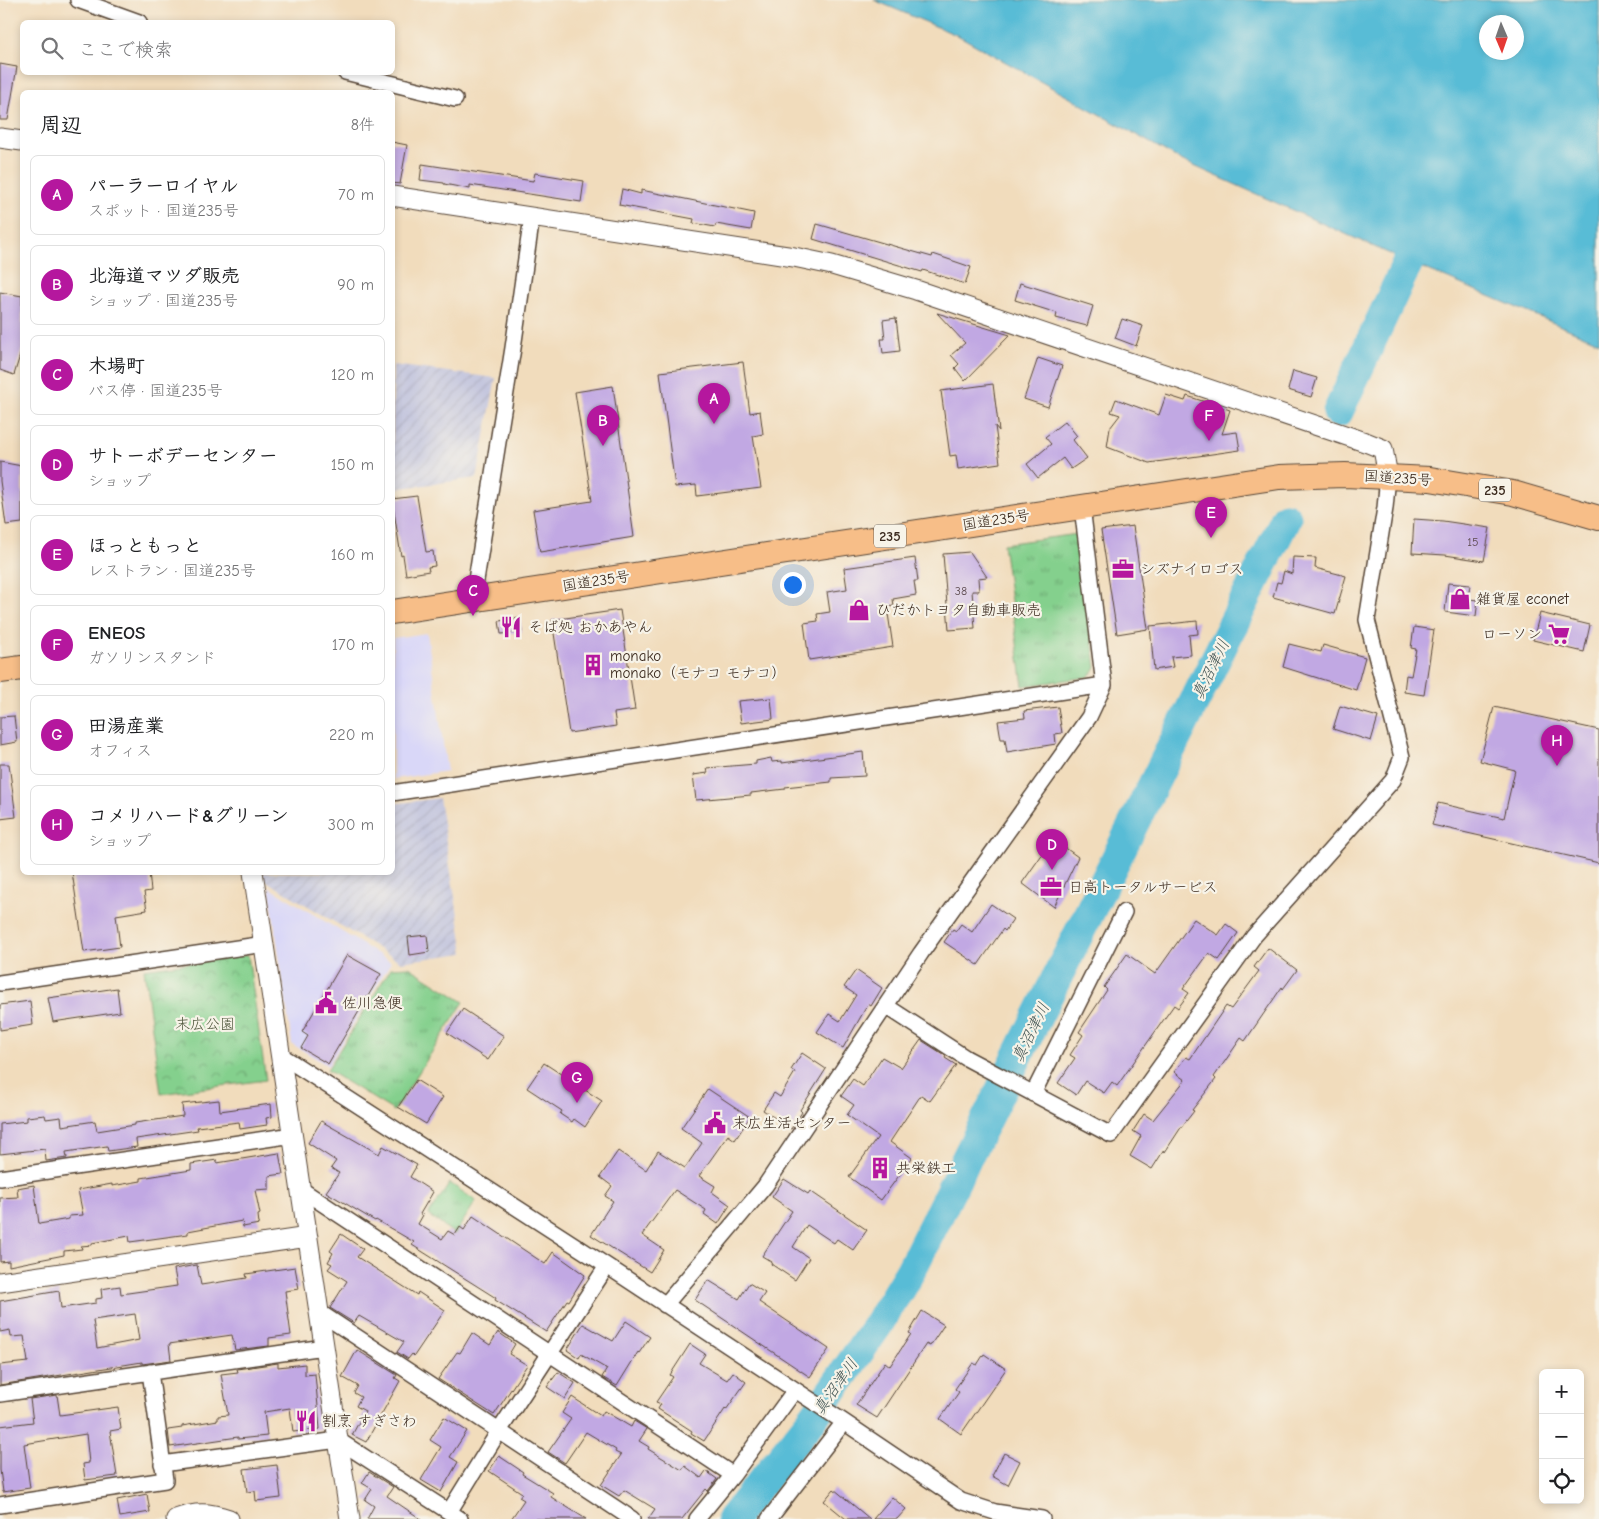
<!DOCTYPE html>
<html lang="ja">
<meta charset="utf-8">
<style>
:root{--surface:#fff;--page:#f2f2f2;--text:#202124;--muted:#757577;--line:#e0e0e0;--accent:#b5179e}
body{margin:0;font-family:"Comic Neue","Klee One",sans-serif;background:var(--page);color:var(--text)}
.controls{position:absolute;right:15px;bottom:15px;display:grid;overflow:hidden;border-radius:8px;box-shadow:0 2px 8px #0003}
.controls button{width:45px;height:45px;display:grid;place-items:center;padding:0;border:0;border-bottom:1px solid var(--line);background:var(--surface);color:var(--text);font:25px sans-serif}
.compass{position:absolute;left:1479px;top:15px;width:45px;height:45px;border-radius:50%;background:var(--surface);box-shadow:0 2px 8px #0003;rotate:178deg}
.you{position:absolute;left:792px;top:584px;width:18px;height:18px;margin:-12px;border:4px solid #fff;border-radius:50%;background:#1a73e8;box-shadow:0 0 0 8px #1a73e833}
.badge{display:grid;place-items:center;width:32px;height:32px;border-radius:50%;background:var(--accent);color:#fff;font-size:16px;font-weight:700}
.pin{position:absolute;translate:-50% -41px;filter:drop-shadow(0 1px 2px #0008)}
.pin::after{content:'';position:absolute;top:26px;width:18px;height:15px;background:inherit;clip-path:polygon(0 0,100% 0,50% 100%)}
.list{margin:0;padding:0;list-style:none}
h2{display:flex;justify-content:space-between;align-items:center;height:65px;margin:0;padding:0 20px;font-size:21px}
h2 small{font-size:16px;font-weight:400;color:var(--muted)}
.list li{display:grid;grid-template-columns:32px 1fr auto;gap:15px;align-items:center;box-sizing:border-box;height:80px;margin:0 10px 10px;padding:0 10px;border:1px solid var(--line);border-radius:8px}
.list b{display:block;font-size:19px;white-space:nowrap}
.list p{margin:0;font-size:16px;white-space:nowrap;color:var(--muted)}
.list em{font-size:16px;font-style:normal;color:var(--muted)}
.icon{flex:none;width:28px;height:28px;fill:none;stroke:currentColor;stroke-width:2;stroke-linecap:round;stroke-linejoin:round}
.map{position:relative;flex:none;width:1599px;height:1519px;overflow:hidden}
.search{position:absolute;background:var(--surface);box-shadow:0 2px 8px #0003;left:20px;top:20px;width:375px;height:55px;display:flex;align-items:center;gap:12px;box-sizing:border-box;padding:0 18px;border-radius:8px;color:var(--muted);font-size:19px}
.panel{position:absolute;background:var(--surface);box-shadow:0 2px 8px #0003;left:20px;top:90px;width:375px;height:785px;border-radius:8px}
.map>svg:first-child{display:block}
</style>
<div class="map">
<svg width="1599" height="1519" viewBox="0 0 1599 1519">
<defs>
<pattern id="industrial-furrows" width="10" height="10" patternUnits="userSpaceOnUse" patternTransform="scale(1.25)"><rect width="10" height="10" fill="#c0c2dd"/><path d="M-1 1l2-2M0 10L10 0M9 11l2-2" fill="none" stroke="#a6a7bd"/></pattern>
<pattern id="grass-tufts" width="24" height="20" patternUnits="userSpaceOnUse" patternTransform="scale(1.25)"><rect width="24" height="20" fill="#84d08d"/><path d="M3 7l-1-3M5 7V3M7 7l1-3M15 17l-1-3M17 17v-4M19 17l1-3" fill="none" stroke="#6da973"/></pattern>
<pattern id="park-crowns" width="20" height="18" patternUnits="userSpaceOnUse" patternTransform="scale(1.25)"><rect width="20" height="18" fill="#84d08d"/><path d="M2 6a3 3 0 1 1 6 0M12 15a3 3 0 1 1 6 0" fill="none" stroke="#6da973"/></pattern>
</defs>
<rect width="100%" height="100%" fill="#f7f3e8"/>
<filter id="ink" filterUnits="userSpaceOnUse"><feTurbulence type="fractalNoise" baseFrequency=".02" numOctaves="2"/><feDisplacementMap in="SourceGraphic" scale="10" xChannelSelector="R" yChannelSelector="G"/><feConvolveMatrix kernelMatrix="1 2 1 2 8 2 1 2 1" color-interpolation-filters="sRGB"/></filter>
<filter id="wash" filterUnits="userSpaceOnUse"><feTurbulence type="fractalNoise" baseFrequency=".0096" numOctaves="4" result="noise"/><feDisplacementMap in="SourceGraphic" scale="20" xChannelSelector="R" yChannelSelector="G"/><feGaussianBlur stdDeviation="1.12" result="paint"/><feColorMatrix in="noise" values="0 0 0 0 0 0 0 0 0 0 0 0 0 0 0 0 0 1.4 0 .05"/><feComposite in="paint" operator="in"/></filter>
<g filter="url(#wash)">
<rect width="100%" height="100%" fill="#f1dcbc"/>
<path fill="#d9d7f8" d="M427,633L447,771L393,779V638Z
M269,887L391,962L328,1066L292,1044Z"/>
<path fill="url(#industrial-furrows)" d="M393,365L496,378L477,478L393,489Z
M439,798L464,953L401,962L263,879V873L392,872L393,804Z"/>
<path fill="url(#grass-tufts)" stroke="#607d56" d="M1078,534L1096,668L1088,677L1023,686L1003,544Z
M409,967L464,1002L394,1111L327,1070L391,968Z
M450,1183L476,1201L455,1234L428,1215Z"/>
<path fill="url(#park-crowns)" stroke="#607d56" d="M248,955L266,1080L161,1094L144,969Z"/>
<path fill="#58bcd6" stroke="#4a737a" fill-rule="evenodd" d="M874,0H1599V342L1408,262L1183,161L961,37ZM1486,22H1516V52H1486Z"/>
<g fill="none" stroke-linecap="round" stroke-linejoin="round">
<path stroke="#58bcd6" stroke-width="31" d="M1338,412L1408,262
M732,1519L813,1418L877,1326L911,1270L1286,518"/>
</g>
<g id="blocks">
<path fill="#c1a8e3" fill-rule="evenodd" d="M0,64L17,67L8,120H0Z
M392,142L407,145L400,184L392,183Z
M422,164L533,181L535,173L584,181L581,202L470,185V189L444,184V183L420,180Z
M622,189L641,194V190L754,213L751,230L716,224L715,227L693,223L694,219L619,205Z
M817,224L932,257L933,254L971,267L965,284L923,270L922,272L813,239Z
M1020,283L1093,306L1087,326L1056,318L1057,313L1015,300Z
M0,292L22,296V349L14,375L0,370Z
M937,313L1010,335L965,381L955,368L959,364L951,355L965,343Z
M896,318L900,351L883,353L881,339H885L883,320Z
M1122,319L1143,326L1136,346L1115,338Z
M1038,358L1062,366L1048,407L1024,399Z
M743,362L750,413L760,411L763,434L753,436L761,488L697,496L696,485L675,487L660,372Z
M1293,371L1317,378L1311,397L1288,390Z
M993,384L999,431L995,426L1000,463L958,469L956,455L950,456L941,391Z
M613,386L634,537L540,552L533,510L592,501L575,392Z
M1166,395L1185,401L1187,396L1230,410L1222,434L1237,432L1240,450L1149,463L1107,447L1110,428L1120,415L1111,412L1116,399L1159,415Z
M1065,421L1077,436L1073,440L1087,458L1071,469L1063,458L1038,478L1027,464L1051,444L1045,437Z
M0,462L22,466V523L6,525L0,481Z
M417,496L426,552L433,551L435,566L428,567L429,571L406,575L403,555L401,556L392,499Z
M1414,519L1443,521L1490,528L1484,561L1445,555L1412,553Z
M1133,526L1148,629L1117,634L1101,530Z
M970,552L987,577L978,578L979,591H972L975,628L949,630L943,554Z
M1293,557L1316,558L1315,568L1346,576L1335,614L1273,597L1277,582L1281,583L1284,571L1292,574Z
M915,558L918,581H914L916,595L893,599L894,606L887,607L893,647L809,660L804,623L818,621L817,614L830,612L827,592L847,589L844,568Z
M1448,583L1470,585L1468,599L1478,600L1476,616L1445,612Z
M620,610L635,710L614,713L616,726L569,733L552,620Z
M1540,613L1590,625L1584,652L1533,640Z
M520,618L522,632L501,634L499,621Z
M1197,621L1198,634L1189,635L1191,655L1171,657L1173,667L1154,670L1150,626Z
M1414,627L1434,630L1424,695L1404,692L1406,675L1411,676L1416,649L1411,648Z
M1289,644L1321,652L1323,645L1365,657L1356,690L1283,667Z
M771,698L773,719L741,723L738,701Z
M1340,706L1378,717L1371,741L1333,729Z
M1058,707L1062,733L1055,734L1056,744L1007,752L1005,739H1001L998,721L1025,718L1024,711Z
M1494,707L1599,730V863L1432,825L1438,803L1504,818L1515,770L1480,761Z
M14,716L17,742L0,745V717Z
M863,752L865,776L831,778V782L785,787V789L751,793V795L696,800L693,775L708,773L707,768L756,764V761L771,758L772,762L782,761V763Z
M0,764H9L16,817L0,819Z
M1053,839L1078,857L1054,907L1022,883Z
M72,872H149L151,891L144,892L147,910L116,915L120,947L84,952Z
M991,904L1013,919L1005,931L1003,929L978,965L944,942L953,929L956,931L961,924L972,932Z
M1194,919L1218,935L1226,924L1238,933L1219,960L1209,953L1183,989L1189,993L1178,1008L1174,1005L1117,1086L1112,1082L1104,1093L1085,1081L1076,1095L1058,1083L1075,1058L1070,1055L1083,1035L1079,1032L1107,990L1104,987L1127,954L1155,974Z
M427,935L429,952L410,955L408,937Z
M1268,948L1297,970L1283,989L1282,987L1245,1041L1241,1038L1214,1077L1216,1079L1192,1110L1194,1111L1180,1129L1165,1152L1164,1150L1152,1169L1130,1156L1141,1136L1133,1131L1144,1114L1153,1120L1185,1080L1174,1072L1186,1057L1190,1059L1226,1006L1231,1009L1259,971L1254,967Z
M347,955L381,974L328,1064L301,1048L308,1036L302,1032Z
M856,970L882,988L871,1006L868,1004L843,1048L817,1032L829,1014L840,1021L856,995L844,987Z
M117,988L120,1012L53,1022L48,998Z
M30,1001L33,1025L0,1030V1005Z
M463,1009L504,1036L488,1060L447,1033Z
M921,1040L946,1056L945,1058L956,1065L930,1101L921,1095L890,1142L912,1158L881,1200L849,1177L878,1137L847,1115L854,1105L841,1096L853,1079L863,1086L882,1057L901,1068Z
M802,1053L826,1069L800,1110L802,1112L791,1129L763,1110L774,1093L780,1097L795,1072L791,1070Z
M544,1063L602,1101L585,1127L574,1119L572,1122L560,1114L562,1111L527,1088Z
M416,1080L443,1097L426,1124L398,1107Z
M708,1089L750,1117L735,1140L728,1135L699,1176L715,1186L712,1192L730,1205L718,1224L704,1214L706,1210L675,1190L642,1235L664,1250L650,1272L591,1235L613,1201L605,1196L612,1186L600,1177L618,1151L646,1170L658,1151L685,1168L702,1143L681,1128Z
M219,1100L220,1111L271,1104L272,1117L266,1118L267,1125L240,1129L239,1122L197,1127L198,1130L136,1139L137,1147L108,1151L107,1146L66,1152L67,1158L46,1161L45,1149L0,1154V1124L27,1121V1117L45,1115L46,1119L61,1117L62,1126L95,1121L97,1131L135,1125V1123L183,1116L182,1104Z
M321,1121L379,1154L383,1146L417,1165L410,1177L433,1192L420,1214L423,1215L418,1224L442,1239L448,1231L455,1235L460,1227L464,1230L473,1216L545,1264L553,1252L585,1275L569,1301L567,1300L546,1332L495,1300L496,1298L412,1245L414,1242L376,1220L375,1221L326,1192L339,1173L331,1168L336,1161L308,1143Z
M279,1153L283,1174L269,1176V1189L255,1190L260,1214L258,1215L259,1224L243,1227L242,1221L188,1231V1234L130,1242L129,1236L92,1243V1245L81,1246L82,1249L64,1251V1255L9,1266V1261L0,1262V1198L18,1197L17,1188L34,1185L39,1224L69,1219V1216L83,1215L78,1190L112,1184V1186L141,1181V1178L191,1170V1164L217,1160V1163Z
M784,1179L808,1194L810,1191L867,1230L853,1250L837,1239L834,1243L807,1225L793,1247L809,1258L795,1280L771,1264L772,1262L762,1256L792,1211L772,1197Z
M341,1234L363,1249L357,1257L417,1295L418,1292L445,1310L414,1356L412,1354L408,1359L397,1352L404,1342L359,1316L354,1323L330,1308L347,1281L328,1269L332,1264L328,1262L333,1253L330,1251Z
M197,1265L201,1285L247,1278L246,1274L295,1267L299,1289L285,1291L291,1335L269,1338V1346L235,1350L232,1335L169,1344L171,1360L142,1364V1362L0,1385V1365L28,1362L24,1336L11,1337L10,1330L0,1332V1301L59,1291L61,1308L96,1303V1299L102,1298L101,1289L120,1286L121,1294L177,1286L174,1269ZM135,1314L139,1340L97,1348L93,1320Z
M708,1280L739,1299L749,1283L765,1293L759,1302L829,1349L810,1377L695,1300Z
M922,1311L944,1325L930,1346L926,1344L877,1418L856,1405L885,1362L890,1366L911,1334L909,1333Z
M626,1321L650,1337L639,1353L638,1352L617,1386L602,1377L607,1369L581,1354L579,1358L567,1350L583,1324L613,1341Z
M498,1332L515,1344L509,1354L527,1365L494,1415L438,1379L457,1352L460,1353L472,1333L490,1345Z
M690,1344L705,1354L699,1363L727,1380L733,1372L746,1382L726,1410L725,1409L704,1441L691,1433L692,1431L658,1409L661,1404L656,1402L673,1377L670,1375Z
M357,1350L397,1375L395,1378L400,1381L366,1442L352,1435L365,1411L356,1406L361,1397L354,1393L358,1386L342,1377Z
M984,1354L1006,1369L961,1434L940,1419L959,1392L955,1389L973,1363L977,1365Z
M278,1363V1367L305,1364V1375L315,1374L320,1429L293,1432L290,1408L264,1412L267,1436L238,1439V1437L170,1447L168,1430L182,1428V1426L218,1420V1416L228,1415L221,1374L238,1372L237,1369Z
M558,1372L575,1383L565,1399L547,1387Z
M57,1395L60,1415L118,1407L121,1429L110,1431L117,1476L85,1480L83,1464L89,1463L86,1434L24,1444L30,1488L3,1492L0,1470V1426L33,1422L30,1399Z
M572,1397L601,1416L604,1411L631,1427L634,1421L647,1429L639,1441L649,1447L648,1449L682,1470L685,1466L701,1478L706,1471L717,1479L708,1491L706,1489L682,1519H648L655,1509L624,1490L619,1496L601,1485L621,1455L615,1452L616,1450L586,1432L565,1463L548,1452L571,1419L562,1413Z
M444,1417L467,1431L450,1457L458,1462L441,1492L421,1480L441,1447L430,1440Z
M1004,1453L1020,1461L1008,1485L992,1476Z
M499,1456L523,1472L522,1474L553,1493L551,1497L586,1519H511L524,1500L519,1497L522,1493L489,1471Z
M277,1465L281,1498L256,1501L255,1491L247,1492L244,1469Z
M369,1472L393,1487L387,1496L421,1519H367L374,1506L365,1500L372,1489L362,1483Z
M834,1489L870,1519H846L824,1501Z
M147,1494L150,1512L120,1517L117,1500Z
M892,1497L906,1509L897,1519H873Z"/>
</g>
</g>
<g filter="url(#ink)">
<use href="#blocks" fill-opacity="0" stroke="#564536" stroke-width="1"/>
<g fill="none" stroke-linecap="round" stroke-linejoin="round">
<g stroke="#564536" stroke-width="18">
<path id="minor" d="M78,0L139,22
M345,72L455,99
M473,599L513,348L532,217
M392,793L1104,685
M0,983L264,944
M886,1006L966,1058L1111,1135L1254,936L1393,780L1402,757L1367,620L1385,508L1388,476
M282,1056L607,1266L844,1422L961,1501L995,1512L1042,1519
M1033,1094L1124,912
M0,1178L293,1135
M302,1190L733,1475
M665,1305L765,1186L921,953L1089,717L1104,685L1082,507
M319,1312L632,1519
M0,1394L324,1347
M162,1464L338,1440L460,1519
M0,1505L165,1480L150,1372
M449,1512L499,1431L607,1266
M697,1519L733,1475L795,1390
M769,1519L844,1422"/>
</g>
<g stroke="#564536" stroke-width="21">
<path id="tertiary" d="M0,138L22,141
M392,196L794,257L832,265L916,290L1368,443L1383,449L1388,476
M253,872L350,1519
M0,1282L308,1237
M176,1519C195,1512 209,1512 229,1519"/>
</g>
<g stroke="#564536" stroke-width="26">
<path id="trunk" d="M392,612L1279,477L1345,475L1430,479L1513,493L1599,518
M0,671L22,668"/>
</g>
<use href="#minor" stroke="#fff" stroke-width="15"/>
<use href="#tertiary" stroke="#fff" stroke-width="19"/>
<use href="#trunk" stroke="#f7be88" stroke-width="24"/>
</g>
</g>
<defs>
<g id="office-bare" transform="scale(1.725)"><path d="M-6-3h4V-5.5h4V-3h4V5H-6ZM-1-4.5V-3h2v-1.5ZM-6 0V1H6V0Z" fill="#b5179e" stroke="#f7f3e8" stroke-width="2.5" paint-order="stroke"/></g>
<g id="shop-bare" transform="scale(1.725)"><path d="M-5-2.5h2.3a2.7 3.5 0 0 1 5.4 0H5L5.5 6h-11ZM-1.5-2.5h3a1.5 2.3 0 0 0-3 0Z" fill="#b5179e" stroke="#f7f3e8" stroke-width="2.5" paint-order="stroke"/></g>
<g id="restaurant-bare" transform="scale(1.725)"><path d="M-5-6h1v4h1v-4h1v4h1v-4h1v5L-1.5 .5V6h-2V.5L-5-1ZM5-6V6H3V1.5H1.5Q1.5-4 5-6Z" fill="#b5179e" stroke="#f7f3e8" stroke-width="2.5" paint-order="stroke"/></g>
<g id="supermarket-bare" transform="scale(1.725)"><path d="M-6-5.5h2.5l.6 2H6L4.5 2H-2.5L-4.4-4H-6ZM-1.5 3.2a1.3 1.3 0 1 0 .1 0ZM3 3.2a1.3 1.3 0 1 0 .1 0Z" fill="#b5179e" stroke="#f7f3e8" stroke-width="2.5" paint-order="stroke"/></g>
<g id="building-bare" transform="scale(1.725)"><path d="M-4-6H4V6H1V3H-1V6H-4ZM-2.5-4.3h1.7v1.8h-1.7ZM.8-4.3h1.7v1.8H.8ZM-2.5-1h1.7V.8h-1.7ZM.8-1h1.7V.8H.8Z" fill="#b5179e" stroke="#f7f3e8" stroke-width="2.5" paint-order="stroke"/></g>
<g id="civic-bare" transform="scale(1.725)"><path d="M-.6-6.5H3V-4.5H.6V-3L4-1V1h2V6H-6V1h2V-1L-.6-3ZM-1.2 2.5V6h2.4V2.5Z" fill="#b5179e" stroke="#f7f3e8" stroke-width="2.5" paint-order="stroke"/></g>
</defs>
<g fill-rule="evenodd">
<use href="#office-bare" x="1123" y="569"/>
<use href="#shop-bare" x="1460" y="599"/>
<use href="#shop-bare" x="859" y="610"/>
<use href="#restaurant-bare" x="511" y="627"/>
<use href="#supermarket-bare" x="1559" y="634"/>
<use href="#building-bare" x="593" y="665"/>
<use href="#office-bare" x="1051" y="887"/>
<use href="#civic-bare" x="326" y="1003"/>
<use href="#civic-bare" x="715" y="1123"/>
<use href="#building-bare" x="880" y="1168"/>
<use href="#restaurant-bare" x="306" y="1421"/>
</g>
<g text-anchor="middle" stroke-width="4.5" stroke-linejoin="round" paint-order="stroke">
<g font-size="12" fill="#5c4a4f">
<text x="1473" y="546">15</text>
<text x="961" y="595">38</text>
</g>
<g fill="#f7f3e8" stroke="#73665b" stroke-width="1">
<rect x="1479" y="478.5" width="32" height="23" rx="4"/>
<rect x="874" y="524.5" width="32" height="23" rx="4"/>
</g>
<g font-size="14" font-weight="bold" fill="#3b2a1e">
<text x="1495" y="495">235</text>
<text x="890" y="541">235</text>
</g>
<g font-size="15" fill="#3b2a1e" stroke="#f7f3e8">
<text transform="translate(1398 478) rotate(4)" y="5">国道235号</text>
<text transform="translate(996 520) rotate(-9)" y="5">国道235号</text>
<text transform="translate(596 581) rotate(-9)" y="5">国道235号</text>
</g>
<g font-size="15" fill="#3b2a1e" stroke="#f7f3e8" text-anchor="start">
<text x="1140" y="574">シズナイロゴス</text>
<text x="1476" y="604">雑貨屋 econet</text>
<text x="876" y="615">ひだかトヨタ自動車販売</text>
<text x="528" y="632">そば処 おかあやん</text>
<text x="1542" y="639" text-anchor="end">ローソン</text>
<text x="610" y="661">monako<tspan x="610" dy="17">monako（モナコ モナコ）</tspan></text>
<text x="1068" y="892">日高トータルサービス</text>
<text x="342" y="1008">佐川急便</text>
<text x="732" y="1128">末広生活センター</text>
<text x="896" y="1173">共栄鉄工</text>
<text x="322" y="1426">割烹 すぎさわ</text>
</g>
<g font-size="15" fill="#4d543a" stroke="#f7f3e8">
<text x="205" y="1029">末広公園</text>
</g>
<g font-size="16" font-style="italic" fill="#445655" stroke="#f7f3e8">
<text transform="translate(1210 669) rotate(-64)" y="6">真沼津川</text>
<text transform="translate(1030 1032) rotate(-64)" y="6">真沼津川</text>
<text transform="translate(835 1386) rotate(-55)" y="6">真沼津川</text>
</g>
</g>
</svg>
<div class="controls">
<button>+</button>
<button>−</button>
<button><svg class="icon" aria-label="locate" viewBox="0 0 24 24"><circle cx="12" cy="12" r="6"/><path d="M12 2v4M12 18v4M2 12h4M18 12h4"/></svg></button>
</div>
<svg class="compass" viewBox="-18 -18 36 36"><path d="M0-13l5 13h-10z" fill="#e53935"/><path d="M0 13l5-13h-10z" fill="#757577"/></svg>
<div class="you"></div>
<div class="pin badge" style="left:714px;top:424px">A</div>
<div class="pin badge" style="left:603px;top:446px">B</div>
<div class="pin badge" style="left:473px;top:616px">C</div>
<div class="pin badge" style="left:1052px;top:870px">D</div>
<div class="pin badge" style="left:1211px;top:538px">E</div>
<div class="pin badge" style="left:1209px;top:441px">F</div>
<div class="pin badge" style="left:577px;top:1103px">G</div>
<div class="pin badge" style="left:1557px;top:766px">H</div>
<div class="search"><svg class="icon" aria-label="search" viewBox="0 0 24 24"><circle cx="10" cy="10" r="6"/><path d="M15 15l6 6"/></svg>ここで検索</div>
<section class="panel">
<h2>周辺<small>8件</small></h2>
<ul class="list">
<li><span class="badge">A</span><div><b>パーラーロイヤル</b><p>スポット · 国道235号</p></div><em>70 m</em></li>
<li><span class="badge">B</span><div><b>北海道マツダ販売</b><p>ショップ · 国道235号</p></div><em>90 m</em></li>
<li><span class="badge">C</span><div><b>木場町</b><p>バス停 · 国道235号</p></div><em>120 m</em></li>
<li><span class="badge">D</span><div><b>サトーボデーセンター</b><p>ショップ</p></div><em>150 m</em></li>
<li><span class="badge">E</span><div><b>ほっともっと</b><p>レストラン · 国道235号</p></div><em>160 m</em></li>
<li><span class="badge">F</span><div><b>ENEOS</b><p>ガソリンスタンド</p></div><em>170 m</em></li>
<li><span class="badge">G</span><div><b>田湯産業</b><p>オフィス</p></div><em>220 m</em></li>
<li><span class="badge">H</span><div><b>コメリハード&amp;グリーン</b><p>ショップ</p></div><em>300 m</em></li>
</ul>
</section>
</div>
